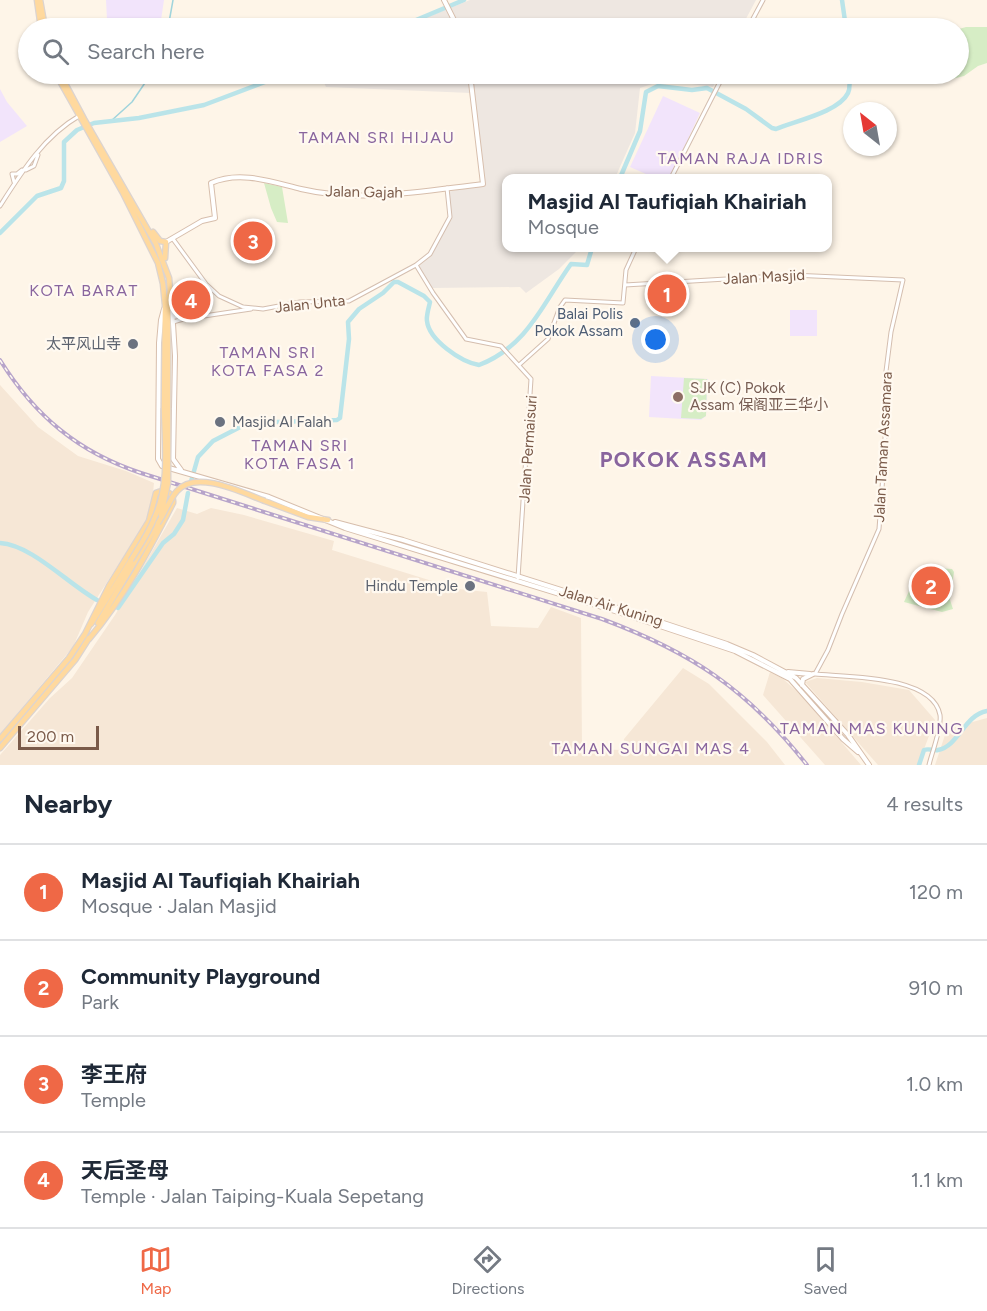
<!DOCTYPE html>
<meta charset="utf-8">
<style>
:root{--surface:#fff;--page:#f6f6f7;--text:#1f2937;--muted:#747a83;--line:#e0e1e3;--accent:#ef6846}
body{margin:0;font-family:Figtree,"Noto Sans SC",sans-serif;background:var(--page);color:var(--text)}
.compass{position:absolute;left:843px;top:102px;width:54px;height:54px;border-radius:50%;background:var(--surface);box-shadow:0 2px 4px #0004;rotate:329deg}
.scale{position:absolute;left:18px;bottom:15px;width:81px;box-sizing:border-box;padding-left:6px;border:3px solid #7a5a49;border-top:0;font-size:16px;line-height:21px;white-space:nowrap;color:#7a5a49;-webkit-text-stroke:4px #fff9f0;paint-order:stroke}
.you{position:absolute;left:656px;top:340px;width:21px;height:21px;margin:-15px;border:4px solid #fff;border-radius:50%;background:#1a73e8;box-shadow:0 0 0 9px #1a73e833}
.badge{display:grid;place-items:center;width:39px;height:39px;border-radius:50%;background:var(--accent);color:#fff;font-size:20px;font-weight:700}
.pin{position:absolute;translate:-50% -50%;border:3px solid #fff;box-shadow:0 2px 6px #0006}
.popup{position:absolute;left:502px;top:174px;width:330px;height:78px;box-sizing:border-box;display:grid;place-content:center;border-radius:12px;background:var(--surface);filter:drop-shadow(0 2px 4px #0005);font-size:20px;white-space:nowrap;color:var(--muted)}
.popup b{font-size:22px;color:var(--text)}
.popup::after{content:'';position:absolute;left:50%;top:100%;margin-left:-12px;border:12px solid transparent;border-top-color:var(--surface)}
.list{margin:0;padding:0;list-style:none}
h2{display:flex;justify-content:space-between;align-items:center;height:78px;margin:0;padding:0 24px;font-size:26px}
h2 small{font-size:20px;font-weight:400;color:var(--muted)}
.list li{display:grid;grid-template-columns:39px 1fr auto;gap:18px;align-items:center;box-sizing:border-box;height:96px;padding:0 24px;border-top:2px solid var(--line)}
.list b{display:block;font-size:22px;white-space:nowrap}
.list p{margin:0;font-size:20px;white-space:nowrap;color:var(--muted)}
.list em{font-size:20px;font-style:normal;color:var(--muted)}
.icon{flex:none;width:33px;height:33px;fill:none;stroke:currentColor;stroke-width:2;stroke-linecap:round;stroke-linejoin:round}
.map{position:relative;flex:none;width:987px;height:765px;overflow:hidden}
.search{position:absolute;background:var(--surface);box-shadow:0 2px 4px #0004;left:18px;right:18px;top:18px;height:66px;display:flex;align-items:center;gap:15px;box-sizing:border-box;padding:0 21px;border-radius:33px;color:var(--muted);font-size:22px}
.sheet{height:462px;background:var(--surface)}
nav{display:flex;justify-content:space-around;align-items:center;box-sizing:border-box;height:84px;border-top:2px solid var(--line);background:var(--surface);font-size:16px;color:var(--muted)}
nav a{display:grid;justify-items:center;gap:3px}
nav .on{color:var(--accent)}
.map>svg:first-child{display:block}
</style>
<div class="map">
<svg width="987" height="765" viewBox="0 0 987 765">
<rect width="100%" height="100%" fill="#fef5e8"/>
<path fill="#f6e7d6" d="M0,385L38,427L78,456L126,471L154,483L152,503L145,523L88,612L73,647L0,734Z
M177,508L197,514L211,508L244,515L334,541L332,550L458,589L487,592L491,626L538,628L551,607L581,618L582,749L623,750L624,739L683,668L709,684L767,742L785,765H0V755L50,698L72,678L115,615Z
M770,672L782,678L801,695L861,765H825L763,695Z
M817,678L862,682L909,690L935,720L918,765H878L805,682Z
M987,718V765H935L947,729Z"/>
<path fill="#eee7e1" d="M470,0H756L741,28H400Z
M320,74H720L713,87L664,80L640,88L635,133L615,178H506V248H580L559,269L526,293L520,287L432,288L419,266L430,257L450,221L448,192L482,184L471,93L326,87Z"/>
<path fill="#f2e4fb" d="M106,0H164L160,27L107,20Z
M0,89L7,102L27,126L0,142Z
M663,96L700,113L670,178H655L630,167Z
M790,310H817V336H790Z
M651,376L708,379L706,416L701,420L649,417Z"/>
<path fill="#d6edc5" d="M966,27H987V63L978,66L964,76L940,82L937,74H958L959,29Z
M264,183L282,187L288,223L277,222L271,208Z
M684,378L707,379L706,416L701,419L681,418Z
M920,567L952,569L954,572L950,600L953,609L942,612L904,602Z"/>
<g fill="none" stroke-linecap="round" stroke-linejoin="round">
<path stroke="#a0d4dc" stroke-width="1.5" d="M168,28L173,0
M111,121L132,102L151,74"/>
<path stroke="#bae4e9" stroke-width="4.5" d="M842,0L846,28
M397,28L464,0
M620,178L640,131L646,92L658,86L692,90L707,88L746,109L772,128L776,129C795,121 839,112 848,93C851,87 849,80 849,74
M0,233L37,196L61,188L64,181V142L77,130L94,123L139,118L204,105L286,74
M190,485L198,457L213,441L248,423L337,420L340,418L349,339L348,322L359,309L383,293L394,282H398L424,296L430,302C429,307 426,316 427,321C429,340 461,362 479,365C528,346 543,303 571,264L587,265L592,248
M0,543C32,545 68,584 97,600
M118,608L163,543L174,534L183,520L188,493
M919,765L924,750C929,748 934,751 938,750C959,746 964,715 987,711"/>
<g stroke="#d4beaf" stroke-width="5">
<path id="tertiary" d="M748,28L763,0
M26,170L34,166L38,155
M671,178L724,74
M14,182L12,174H17L22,170
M0,206C21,173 44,136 79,116
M173,239L206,284L219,296L243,307L263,309L300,302L349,301L416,265L430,254L450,217L447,188
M416,265L433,293L466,339L501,346L531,379L518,578
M625,285L792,275L903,280L891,332L885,379V448L879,529L842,614L828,650L815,674
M173,317L204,316L251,309
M173,322L187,318
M519,365L548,339L560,307L565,300L623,303L626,270L636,248
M815,674C846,677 933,675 940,715C942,727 932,752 929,765"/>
</g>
<g stroke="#d7beac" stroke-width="6">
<path id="secondary" d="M444,0L458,28
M166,242L202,221L215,218L211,183C240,170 272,182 301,189C361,203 423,191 483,184L470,74
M171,291L175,356L173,459L181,470
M164,309L161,320L159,343L158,459L162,466L269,497L345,528L618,612L735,651L790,679L843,739L858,752
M335,522L403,540L618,608L727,644L753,655L796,678L848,735L869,765
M788,672L810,674
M802,685L803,679L813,674"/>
</g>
<g stroke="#dcd4d0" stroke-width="7">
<path id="primary" d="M37,0L41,28
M40,0L45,28
M56,74L123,193L158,263L163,284L165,305L164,408
M60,74L84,119L156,244L169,278L170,290L168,302V408
M153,232L160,241L166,242L165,258
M265,501L308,517L328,520
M98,623L158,523
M91,624L131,560
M84,636L109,586L149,521L156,493C164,489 174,492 173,503C149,550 123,599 89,639
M0,739L69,658L85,634
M0,748L75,660L89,638"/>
</g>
<use href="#tertiary" stroke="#fff" stroke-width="3"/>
<use href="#secondary" stroke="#fff" stroke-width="4"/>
<use href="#primary" stroke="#ffd99e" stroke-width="4.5"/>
<g stroke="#b7a4ca" stroke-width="4">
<path id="rail" d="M0,360C35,416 78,452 141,473L602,619C691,652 747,689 807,765"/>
</g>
<use href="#rail" stroke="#fff9f0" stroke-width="1.5" stroke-dasharray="4.5" stroke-linecap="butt"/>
<g stroke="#dcd4d0" stroke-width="7" stroke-linecap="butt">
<path id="primary-bridge" d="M161,515L168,483V408
M158,523C165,513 169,500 177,491C196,469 243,493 265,501
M131,560C139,547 148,534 154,519C170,485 165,445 164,408"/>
</g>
<use href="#primary-bridge" stroke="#ffd99e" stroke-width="4.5"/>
</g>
<circle fill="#5c6f8a" stroke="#fff9f0" stroke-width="2" cx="635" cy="323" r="6"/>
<g fill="#6b7280" stroke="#fff9f0" stroke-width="2">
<circle cx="133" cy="344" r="6"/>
<circle cx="220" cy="422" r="6"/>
<circle cx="470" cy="586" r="6"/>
</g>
<circle fill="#8d6e63" stroke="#fff9f0" stroke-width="2" cx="678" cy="397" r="6"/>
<g text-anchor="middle" stroke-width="4.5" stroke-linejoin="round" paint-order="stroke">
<g font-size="15" fill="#7a5a49" stroke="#fff9f0">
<text transform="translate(364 192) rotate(1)" y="5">Jalan Gajah</text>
<text transform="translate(764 277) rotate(-3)" y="5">Jalan Masjid</text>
<text transform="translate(310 304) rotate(-6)" y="5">Jalan Unta</text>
<text transform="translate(883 447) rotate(-87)" y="5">Jalan Taman Assamara</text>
<text transform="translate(528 449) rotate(-86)" y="5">Jalan Permaisuri</text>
<text transform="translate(611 606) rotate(17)" y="5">Jalan Air Kuning</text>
</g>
<g font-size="15" fill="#4e5e75" stroke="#fff9f0" text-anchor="end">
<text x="623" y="319">Balai Polis<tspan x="623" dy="17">Pokok Assam</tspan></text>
</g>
<g font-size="15" fill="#5b616d" stroke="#fff9f0" text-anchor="end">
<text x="121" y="349">太平风山寺</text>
<text x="232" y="427" text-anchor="start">Masjid Al Falah</text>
<text x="458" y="591">Hindu Temple</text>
</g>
<g font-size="15" fill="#785e54" stroke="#fff9f0" text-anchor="start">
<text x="690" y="393">SJK (C) Pokok<tspan x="690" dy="17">Assam 保阁亚三华小</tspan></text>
</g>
<g font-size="16" letter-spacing="1.5" fill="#89659e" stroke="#fff9f0">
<text x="377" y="143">TAMAN SRI HIJAU</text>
<text x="741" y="164">TAMAN RAJA IDRIS</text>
<text x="84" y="296">KOTA BARAT</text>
<text x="268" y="358">TAMAN SRI<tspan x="268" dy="18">KOTA FASA 2</tspan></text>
<text x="300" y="451">TAMAN SRI<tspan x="300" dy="18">KOTA FASA 1</tspan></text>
<text x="872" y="734">TAMAN MAS KUNING</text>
<text x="651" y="754">TAMAN SUNGAI MAS 4</text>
</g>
<g font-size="21" font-weight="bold" letter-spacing="1.5" fill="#89659e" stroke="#fff9f0">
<text x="684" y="467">POKOK ASSAM</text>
</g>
</g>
</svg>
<svg class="compass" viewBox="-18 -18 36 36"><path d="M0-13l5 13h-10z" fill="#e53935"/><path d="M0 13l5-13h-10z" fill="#747a83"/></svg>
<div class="scale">200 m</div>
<div class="you"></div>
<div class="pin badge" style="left:667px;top:294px">1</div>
<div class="popup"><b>Masjid Al Taufiqiah Khairiah</b>Mosque</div>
<div class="pin badge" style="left:931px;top:586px">2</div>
<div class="pin badge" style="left:253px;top:241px">3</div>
<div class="pin badge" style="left:191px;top:300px">4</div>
<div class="search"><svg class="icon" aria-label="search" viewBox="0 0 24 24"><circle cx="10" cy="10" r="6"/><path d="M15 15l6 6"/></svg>Search here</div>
</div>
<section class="sheet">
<h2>Nearby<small>4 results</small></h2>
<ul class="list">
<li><span class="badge">1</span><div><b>Masjid Al Taufiqiah Khairiah</b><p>Mosque · Jalan Masjid</p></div><em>120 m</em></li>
<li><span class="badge">2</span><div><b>Community Playground</b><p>Park</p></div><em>910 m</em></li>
<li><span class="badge">3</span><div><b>李王府</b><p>Temple</p></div><em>1.0 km</em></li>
<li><span class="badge">4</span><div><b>天后圣母</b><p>Temple · Jalan Taiping-Kuala Sepetang</p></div><em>1.1 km</em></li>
</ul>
</section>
<nav>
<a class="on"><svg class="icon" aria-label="map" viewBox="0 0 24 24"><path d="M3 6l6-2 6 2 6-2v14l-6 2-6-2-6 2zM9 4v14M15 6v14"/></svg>Map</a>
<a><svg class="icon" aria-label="directions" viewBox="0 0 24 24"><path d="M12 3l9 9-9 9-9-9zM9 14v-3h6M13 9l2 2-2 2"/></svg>Directions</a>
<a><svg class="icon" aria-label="saved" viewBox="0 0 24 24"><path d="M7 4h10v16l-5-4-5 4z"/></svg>Saved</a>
</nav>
